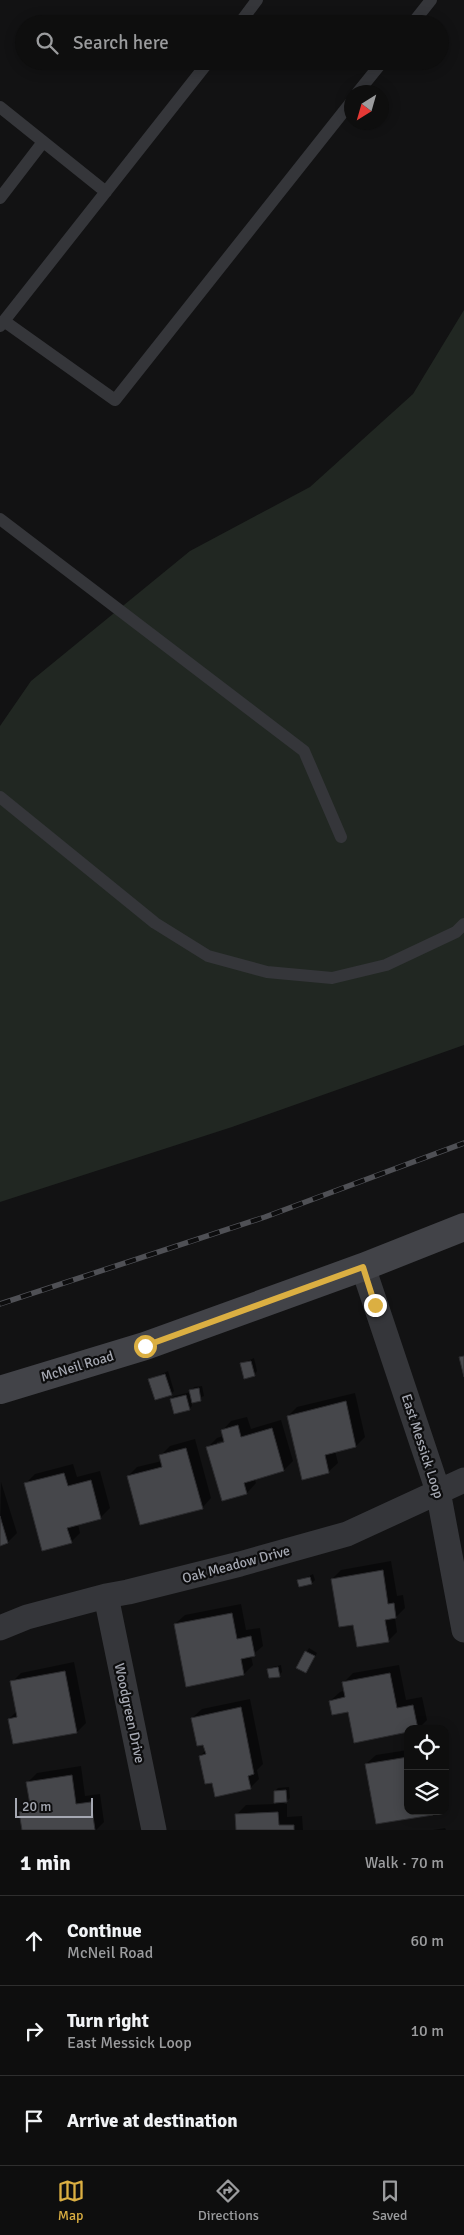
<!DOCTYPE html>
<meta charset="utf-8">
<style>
:root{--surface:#0e0e0e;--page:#1c1c1c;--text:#f1f3f6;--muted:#9b9c9e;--line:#2e2e2e;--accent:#dbaf42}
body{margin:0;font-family:Signika,sans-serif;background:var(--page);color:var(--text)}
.controls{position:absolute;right:15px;bottom:15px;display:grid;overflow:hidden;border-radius:10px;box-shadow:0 2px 12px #0003}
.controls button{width:45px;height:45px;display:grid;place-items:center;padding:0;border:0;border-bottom:1px solid var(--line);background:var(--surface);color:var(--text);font:25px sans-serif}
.compass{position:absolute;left:344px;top:85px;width:45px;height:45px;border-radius:50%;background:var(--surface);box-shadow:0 2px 12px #0003;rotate:217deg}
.scale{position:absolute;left:15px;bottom:12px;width:78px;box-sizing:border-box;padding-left:5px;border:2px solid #a5a8b2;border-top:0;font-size:14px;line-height:18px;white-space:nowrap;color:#a5a8b2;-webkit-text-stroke:4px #0d0d0e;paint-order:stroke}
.stop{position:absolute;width:15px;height:15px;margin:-11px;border:4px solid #dbaf42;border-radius:50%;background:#fff}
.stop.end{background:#dbaf42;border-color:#fff;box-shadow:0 1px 5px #0008}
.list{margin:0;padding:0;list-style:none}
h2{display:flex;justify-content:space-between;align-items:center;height:65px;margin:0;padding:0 20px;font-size:21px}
h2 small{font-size:16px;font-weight:400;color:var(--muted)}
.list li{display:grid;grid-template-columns:32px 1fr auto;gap:15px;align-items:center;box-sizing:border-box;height:90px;padding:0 20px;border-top:1px solid var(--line)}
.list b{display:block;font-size:19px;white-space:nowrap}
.list p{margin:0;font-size:16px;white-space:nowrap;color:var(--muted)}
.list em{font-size:16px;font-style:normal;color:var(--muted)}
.icon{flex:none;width:28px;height:28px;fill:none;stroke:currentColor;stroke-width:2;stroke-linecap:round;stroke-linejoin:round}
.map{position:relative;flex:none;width:464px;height:1830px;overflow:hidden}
.search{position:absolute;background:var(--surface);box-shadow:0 2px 12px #0003;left:15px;right:15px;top:15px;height:55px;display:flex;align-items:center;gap:12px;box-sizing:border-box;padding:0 18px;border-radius:28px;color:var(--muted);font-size:19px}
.sheet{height:335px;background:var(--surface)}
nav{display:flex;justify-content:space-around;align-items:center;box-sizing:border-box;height:70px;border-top:1px solid var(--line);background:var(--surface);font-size:14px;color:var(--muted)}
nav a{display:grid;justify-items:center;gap:2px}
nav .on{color:var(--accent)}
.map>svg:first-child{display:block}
</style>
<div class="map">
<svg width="464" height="1830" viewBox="0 0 464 1830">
<rect width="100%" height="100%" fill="#121213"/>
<path fill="#212722" d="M464,310V1045L232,1127L0,1202V726L31,681L190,551L310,487L413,394Z"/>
<path fill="#0007" fill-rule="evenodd" d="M254,1358L257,1371L254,1375L241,1364Z
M168,1371L174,1391L171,1394L149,1380Z
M202,1386L204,1396L191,1401L192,1406L189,1409L171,1399L174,1396L191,1392L194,1387Z
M355,1393L365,1437L356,1446L335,1451L338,1463L328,1472L288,1416L297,1407Z
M247,1417L251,1429L281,1420L293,1461L284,1470L254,1478L256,1483L247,1493L208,1447L217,1438L223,1436L222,1431L231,1421ZM230,1439V1441L217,1445V1442Z
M195,1439L211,1498L202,1508L128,1476L137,1467L162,1461L161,1455L170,1446Z
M73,1464L77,1477L100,1471L110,1508L100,1518L78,1524L80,1533L71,1542L25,1484L35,1474Z
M1,1482L17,1533L8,1542L0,1544Z
M391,1561L397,1596L403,1595L405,1608L395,1618L397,1632L388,1641L354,1623L332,1579L341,1570Z
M313,1574L315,1580L312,1583L299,1581Z
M241,1604L246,1630L260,1628L263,1646L251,1656L253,1665L244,1674L175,1624L185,1615Z
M309,1648L317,1653L306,1672L298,1667Z
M74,1662L86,1723L77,1732L14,1743L9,1719L17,1711L12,1682L21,1673Z
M281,1665L282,1672L279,1675L269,1670L272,1667Z
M399,1665L406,1700L422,1697L427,1720L418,1729H408L349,1710L330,1701L340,1692L345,1690L344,1682L353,1673Z
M250,1699L263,1764L257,1770L259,1779L250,1788L213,1781L200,1756L206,1750L192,1718L202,1709Z
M408,1750V1811H434L377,1823L366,1764L376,1755Z
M81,1766L85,1796L100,1794L104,1822L96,1830H23L20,1812L31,1803L28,1782L37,1773Z
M289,1787L290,1798L284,1804H287V1817L302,1816L303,1830H237L236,1815L246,1805L276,1804L275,1791L278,1788Z
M445,1828L446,1830H433Z"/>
<path fill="#46474b" stroke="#2c2c2f" d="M464,1356V1377L459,1357Z
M251,1361L255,1376L244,1379L240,1363Z
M165,1374L172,1395L155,1400L148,1379Z
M199,1388L201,1401L192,1403L189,1390Z
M186,1395L190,1410L174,1414L170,1399Z
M346,1401L356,1447L325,1455L329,1473L302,1480L287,1416Z
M238,1425L241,1437L272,1428L284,1471L244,1483L247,1494L222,1501L206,1447L224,1442L221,1430Z
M186,1448L203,1509L140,1525L127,1476L162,1467L159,1455Z
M64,1473L68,1486L91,1480L101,1519L67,1528L72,1543L42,1551L24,1483Z
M0,1516L8,1543L0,1546Z
M383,1570L388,1604L394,1603L396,1618L385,1620L389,1642L357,1647L353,1625L339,1627L331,1579Z
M310,1577L312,1584L299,1587L297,1580Z
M232,1613L237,1639L251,1636L255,1656L241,1659L244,1675L186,1687L174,1624Z
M305,1651L315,1656L306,1673L296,1668Z
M278,1667L280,1677L269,1678L267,1669Z
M65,1671L77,1733L13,1744L8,1719L17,1717L10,1681Z
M390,1673L397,1708L413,1705L418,1729H408V1732L354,1743L348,1712L332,1715L329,1701L345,1697L342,1682Z
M241,1707L254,1774L248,1776L251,1789L215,1797L212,1783L205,1784L199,1756L206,1754L203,1745L197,1746L191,1718Z
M408,1757V1811H432L433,1815L376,1824L365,1764Z
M72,1775L76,1804L91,1802L95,1830H22L19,1812L31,1810L26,1782Z
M286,1790L287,1802L274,1803V1791Z
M278,1812L279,1825H294V1830H236L235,1814Z"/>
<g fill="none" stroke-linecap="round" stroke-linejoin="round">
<path stroke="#35363a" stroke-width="12" d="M239,24L257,0
M412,24L431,0
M358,92L383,61
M0,107L106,192
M0,198L43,142
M4,321L115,400L352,101
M0,326L209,61
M0,519L304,751L341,837
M0,797L155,923L208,956L267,972L332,978L386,965L456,932L464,924"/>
<path stroke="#35363a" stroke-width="25" d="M363,1267L438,1491L464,1630
M106,1596L154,1830
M0,1628L27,1617L106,1596L128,1592L240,1564L347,1534L464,1480"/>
<path stroke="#424348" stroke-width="28" d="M0,1390L145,1346L363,1267L464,1227"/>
<g stroke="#4f5055" stroke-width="5.5">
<path id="rail" d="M0,1304L265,1217L464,1143"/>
</g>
<use href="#rail" stroke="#0d0d0e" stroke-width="4" stroke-dasharray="11" stroke-linecap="butt"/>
</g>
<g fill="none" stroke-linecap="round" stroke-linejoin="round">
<path stroke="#dbaf42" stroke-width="6" d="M145,1346L363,1267L375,1305"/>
</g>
<g text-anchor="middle" stroke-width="4.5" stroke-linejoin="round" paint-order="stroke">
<g font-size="14" fill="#a5a8b2" stroke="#0d0d0e">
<text transform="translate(77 1366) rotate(-17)" y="5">McNeil Road</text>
<text transform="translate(423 1446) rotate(72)" y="5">East Messick Loop</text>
<text transform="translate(236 1564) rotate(-15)" y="5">Oak Meadow Drive</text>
<text transform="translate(130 1713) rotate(78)" y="5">Woodgreen Drive</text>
</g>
</g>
</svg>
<div class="controls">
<button><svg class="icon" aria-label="locate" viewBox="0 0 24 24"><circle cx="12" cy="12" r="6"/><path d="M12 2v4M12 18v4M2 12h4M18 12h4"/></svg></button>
<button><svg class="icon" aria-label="layers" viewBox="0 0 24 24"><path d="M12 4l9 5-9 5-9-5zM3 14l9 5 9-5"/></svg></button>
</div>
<svg class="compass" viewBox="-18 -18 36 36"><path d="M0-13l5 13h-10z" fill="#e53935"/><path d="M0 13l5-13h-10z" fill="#9b9c9e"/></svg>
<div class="scale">20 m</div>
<div class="stop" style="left:145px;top:1346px"></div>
<div class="stop end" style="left:375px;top:1305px"></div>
<div class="search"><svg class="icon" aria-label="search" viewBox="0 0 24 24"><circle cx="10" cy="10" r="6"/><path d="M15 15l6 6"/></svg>Search here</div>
</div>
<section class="sheet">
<h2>1 min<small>Walk · 70 m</small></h2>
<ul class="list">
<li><svg class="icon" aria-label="ahead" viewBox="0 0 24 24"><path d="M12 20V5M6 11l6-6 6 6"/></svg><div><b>Continue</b><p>McNeil Road</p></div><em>60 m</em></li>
<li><svg class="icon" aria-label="right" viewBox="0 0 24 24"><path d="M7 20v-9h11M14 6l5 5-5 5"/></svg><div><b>Turn right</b><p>East Messick Loop</p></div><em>10 m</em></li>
<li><svg class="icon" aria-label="arrive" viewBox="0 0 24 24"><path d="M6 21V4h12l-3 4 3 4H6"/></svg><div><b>Arrive at destination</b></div></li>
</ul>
</section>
<nav>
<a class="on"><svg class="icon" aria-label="map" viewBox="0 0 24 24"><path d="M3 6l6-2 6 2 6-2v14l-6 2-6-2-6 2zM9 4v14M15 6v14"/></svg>Map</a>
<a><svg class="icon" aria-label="directions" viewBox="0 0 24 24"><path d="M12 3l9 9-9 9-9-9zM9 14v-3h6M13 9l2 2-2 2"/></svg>Directions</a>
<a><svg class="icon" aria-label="saved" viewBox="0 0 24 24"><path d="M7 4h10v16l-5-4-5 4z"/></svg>Saved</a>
</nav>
